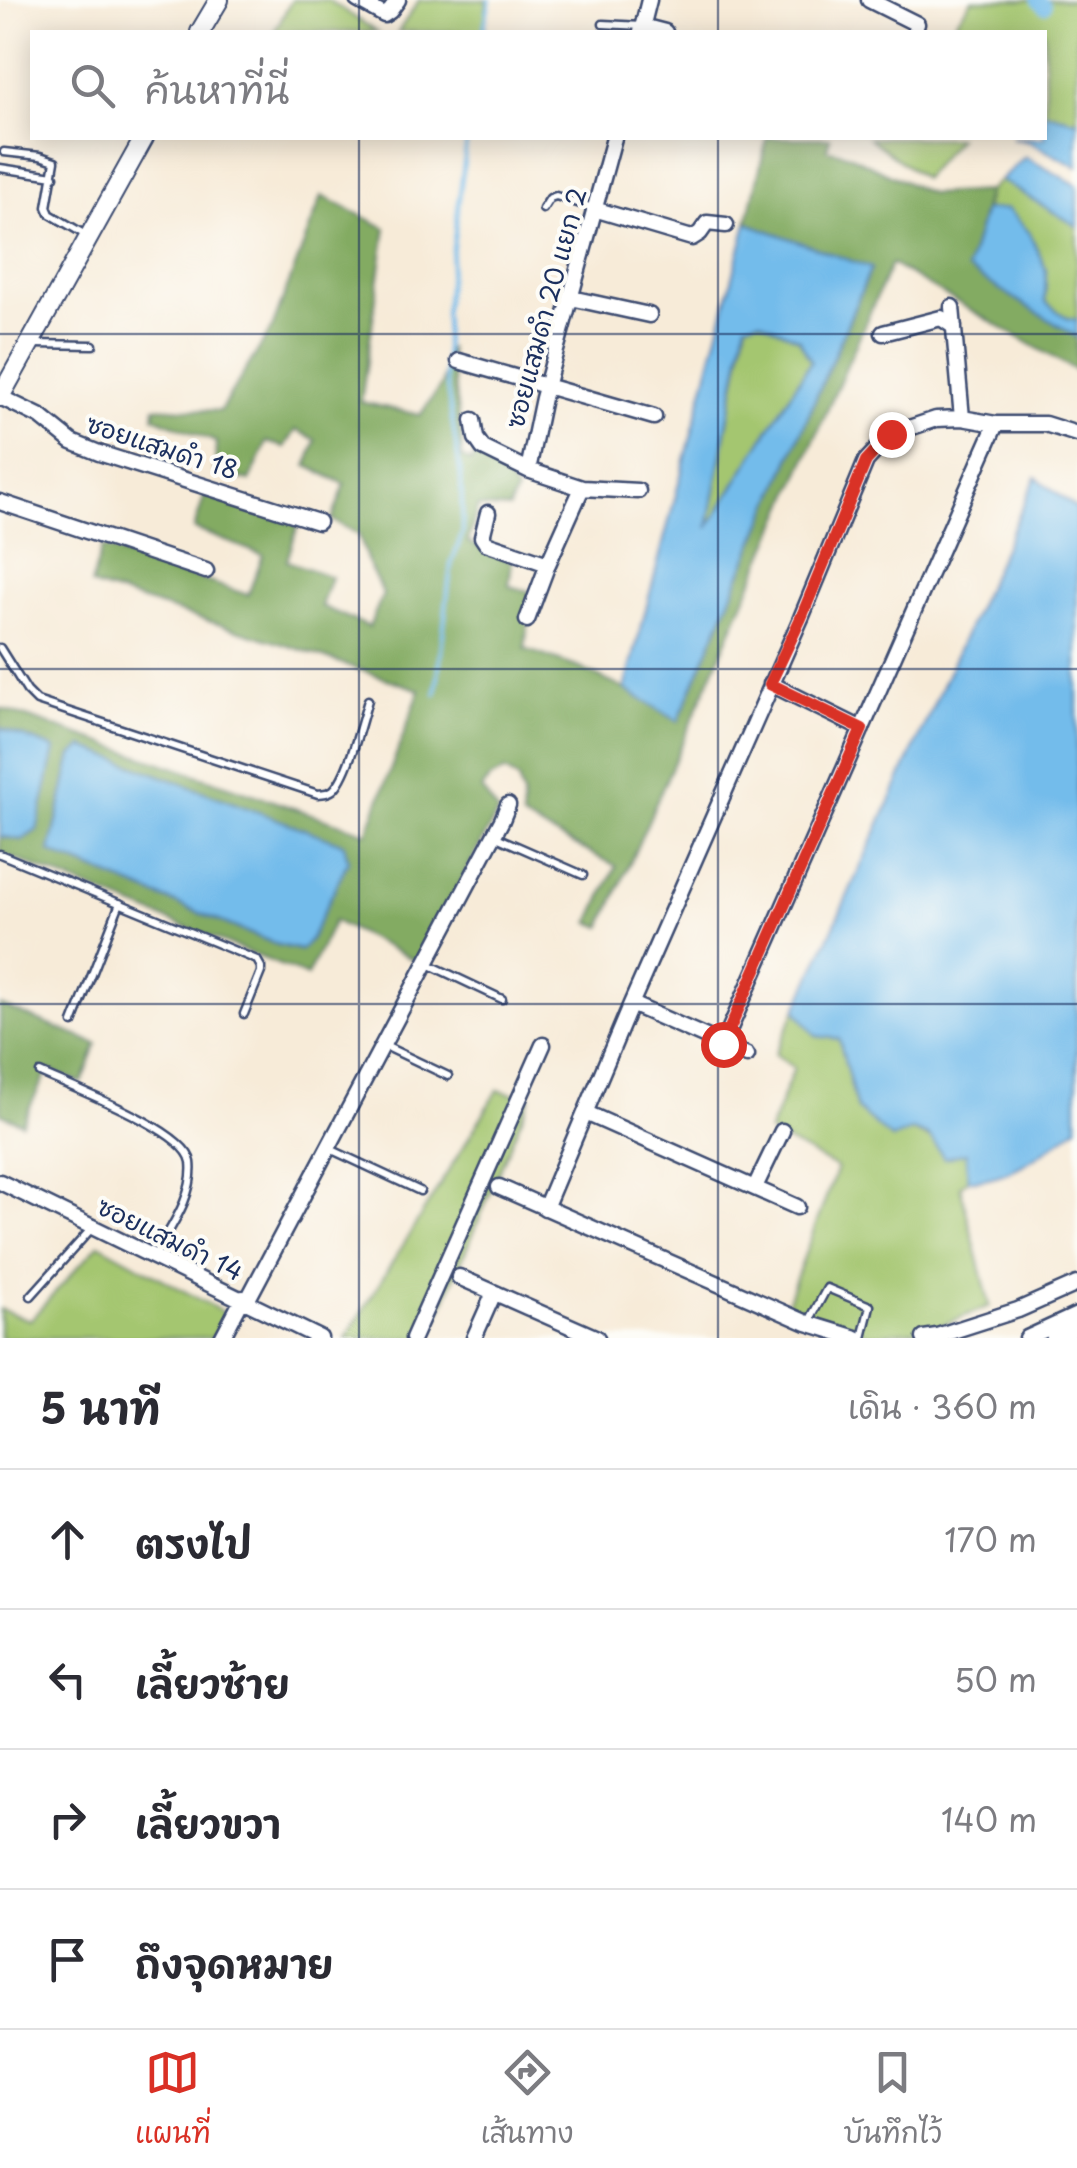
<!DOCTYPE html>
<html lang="th">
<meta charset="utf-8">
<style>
:root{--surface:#fff;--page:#f7f7f7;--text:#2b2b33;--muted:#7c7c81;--line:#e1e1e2;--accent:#d93025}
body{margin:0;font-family:"Playpen Sans","Playpen Sans Thai",sans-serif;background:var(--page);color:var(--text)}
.stop{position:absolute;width:30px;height:30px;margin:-22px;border:8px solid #d93025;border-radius:50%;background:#fff}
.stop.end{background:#d93025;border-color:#fff;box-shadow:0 2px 10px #0008}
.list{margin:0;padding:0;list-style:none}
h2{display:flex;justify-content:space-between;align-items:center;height:130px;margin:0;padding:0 40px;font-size:42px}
h2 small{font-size:32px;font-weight:400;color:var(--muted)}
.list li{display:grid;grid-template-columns:65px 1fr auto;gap:30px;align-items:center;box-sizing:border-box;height:140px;padding:0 40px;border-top:2px solid var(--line)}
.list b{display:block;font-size:38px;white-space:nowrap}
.list em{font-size:32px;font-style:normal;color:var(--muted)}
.icon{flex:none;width:55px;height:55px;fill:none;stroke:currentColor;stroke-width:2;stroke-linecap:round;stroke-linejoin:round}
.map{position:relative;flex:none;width:1077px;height:1338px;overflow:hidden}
.search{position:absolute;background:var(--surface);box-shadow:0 5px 25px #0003;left:30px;right:30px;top:30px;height:110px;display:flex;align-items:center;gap:25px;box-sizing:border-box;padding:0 35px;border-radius:0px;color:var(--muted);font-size:38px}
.sheet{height:690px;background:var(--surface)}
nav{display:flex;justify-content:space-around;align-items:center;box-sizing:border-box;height:140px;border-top:2px solid var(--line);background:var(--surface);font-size:28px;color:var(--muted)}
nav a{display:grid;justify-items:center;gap:5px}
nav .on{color:var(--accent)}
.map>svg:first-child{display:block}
</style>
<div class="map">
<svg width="1077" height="1338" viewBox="0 0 1077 1338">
<rect width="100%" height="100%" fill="#fdfcf7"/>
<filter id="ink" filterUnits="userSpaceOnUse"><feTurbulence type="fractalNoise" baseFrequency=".01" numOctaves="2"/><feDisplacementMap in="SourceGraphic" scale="20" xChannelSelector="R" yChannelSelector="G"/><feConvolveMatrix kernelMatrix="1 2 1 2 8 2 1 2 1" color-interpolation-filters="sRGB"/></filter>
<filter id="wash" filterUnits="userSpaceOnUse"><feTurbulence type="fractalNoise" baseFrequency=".0048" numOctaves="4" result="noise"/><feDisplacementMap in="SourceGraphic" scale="40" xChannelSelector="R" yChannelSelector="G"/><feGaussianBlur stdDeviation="2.25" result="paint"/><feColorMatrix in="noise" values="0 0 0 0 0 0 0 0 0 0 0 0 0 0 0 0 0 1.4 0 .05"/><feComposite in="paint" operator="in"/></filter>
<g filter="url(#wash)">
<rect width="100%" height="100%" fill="#f7ebd8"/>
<path fill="#a4c66f" stroke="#607a66" stroke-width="2.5" d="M292,0H328L377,32H274Z
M419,0H487L485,32H398Z
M972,0H1073L1077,2V121L1045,112L1044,32H965L956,21Z
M869,138H958L923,178Z
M1000,180L1077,226V320L1067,318L1045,302L1046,270L1007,209L984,210L988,191Z
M759,320L799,339L811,361L707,531L747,323Z
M796,1010L816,1036L839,1038L857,1109L966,1153L968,1180L960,1186L990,1306L932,1329L871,1335L786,1305L837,1168L769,1132L794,1068L775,1054Z
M498,1090L530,1098L429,1338H346Z
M99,1244L226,1314L213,1338H0V1309L30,1320Z"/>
<path fill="#83ab62" stroke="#4f6d60" stroke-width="2.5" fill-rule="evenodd" d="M767,138H830L827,149L847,154L930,194L988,191L968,269L1077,337V371L891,264L602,927L590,922L616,866L522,818L523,797L518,779L505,771L488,780L482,790L498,812L418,962L334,921L307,976L0,853V836L22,840L55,749L0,728V708L367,833L420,690L308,652L91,585L102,547L248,595L263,555L194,529L205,494L298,525L287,561L331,577L321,606L369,627L383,594L369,566L359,535L332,520L345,484L307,466L316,440L296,430L285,447L267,442L250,481L215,472L216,442L154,417L155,407L220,411L272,328L322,196L386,228L361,402L420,415L442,384L449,348L461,434L462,458L472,462L475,454L498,462L516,492L509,509L478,507L468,542L512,561L509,586L532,592L525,649L580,668L625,689L678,720L871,269L747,223ZM72,756L311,938L300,950L278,945L50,852Z
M0,1005L97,1044L82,1083L48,1070L22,1123L0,1113Z"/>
<path fill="#73bceb" stroke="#4776a4" stroke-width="2.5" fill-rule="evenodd" d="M1045,112L1077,121V167L1029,142L1012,138H1044Z
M1025,157L1077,185V226L1000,180Z
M1007,209L1030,233L1046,270L1045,302L1067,318L1077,320V337L967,269L984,210Z
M747,223L871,268L678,721L625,689ZM759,320L799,339L811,361L708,528L746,323Z
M1036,477L1077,509V1127C1046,1151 1009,1181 968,1180L966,1153L944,1158L929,1136L912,1130L892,1139L857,1109L839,1039L816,1036L796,1010Z
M0,728L55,749L37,830L22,840L0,836Z
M83,747L344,844L348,861L311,938L301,950L278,945L50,852L72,756Z"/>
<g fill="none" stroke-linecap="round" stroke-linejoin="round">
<path stroke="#73bceb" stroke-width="4" d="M483,32L490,0
M436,694L451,565L463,532L461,476L445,375V310L467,138"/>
<path stroke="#73bceb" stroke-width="15" d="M1038,0L1044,6"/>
</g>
</g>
<g filter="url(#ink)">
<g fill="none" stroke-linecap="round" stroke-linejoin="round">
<g stroke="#3c4b70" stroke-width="11">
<path id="service" d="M603,24L642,26
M4,152L40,156L55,161L47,207L50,214L89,237
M0,168L54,176
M543,209L550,198L556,196L593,208
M34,344L93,345
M0,648L27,691L37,701L318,794C325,793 328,794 333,790C348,777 362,720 368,700
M494,836L583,875
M0,854L257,960L261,967V972L244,1014
M428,964L502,999
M73,1023L120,903
M385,1046L448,1076
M40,1073C70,1087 186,1130 191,1162C195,1195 170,1228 155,1255
M330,1149L420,1191
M31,1296L92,1228
M808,1323L827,1288L870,1306L862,1338"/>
</g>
<g stroke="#3c4b70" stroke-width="19">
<path id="minor" d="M357,0L384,15L390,11L398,0
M869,0L917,24
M642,26L665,32
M641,32L649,0
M594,209L692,238L700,233L707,223L726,225
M571,298L649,315
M952,307L962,418
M883,333L941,318L954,327
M459,361L654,417
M0,397L41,417L72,442L99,453L318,522
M473,420L476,438L483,448L528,470
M582,488L638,491
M0,502L206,571
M488,513L482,537L486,543L548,564
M527,620L548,564L582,488L528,470L543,398L614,138
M771,684L862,729
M631,1004L747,1055
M723,1044L996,424H1045L1077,434
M586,1113L797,1207
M0,1182L320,1338
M499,1187L807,1323L856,1338
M755,1187L782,1131
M545,1208L631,1004L801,618L866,461L891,434L936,419L962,418L996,424
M459,1277L597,1338
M247,1301L502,820L508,805
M222,1338L243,1298
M413,1338L543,1045
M474,1338L494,1293
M924,1338L937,1336L1018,1310L1077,1284
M1027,1338L1077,1315
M1054,1338L1077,1328"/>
</g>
<g stroke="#3c4b70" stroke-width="22">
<path id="tertiary" d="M200,32L219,0
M0,397L144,138"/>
</g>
<use href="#service" stroke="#fff" stroke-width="6"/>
<use href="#minor" stroke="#fff" stroke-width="14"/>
<use href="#tertiary" stroke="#fff" stroke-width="18"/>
</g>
</g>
<g fill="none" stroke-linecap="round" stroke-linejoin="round" filter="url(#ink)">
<path stroke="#d93025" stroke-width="12" d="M723,1044L862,729L770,684L801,618L866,461L891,434"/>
</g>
<path fill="none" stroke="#1b2f5e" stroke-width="2.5" stroke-opacity="0.55" d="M359,0V32M718,0V32M359,138V1338M718,138V1338M0,334H1077M0,669H1077M0,1004H1077"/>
<g text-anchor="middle" stroke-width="8" stroke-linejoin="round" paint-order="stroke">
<g font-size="25" fill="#1b2f5e" stroke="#fdfcf7">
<text transform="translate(546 308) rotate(-75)" y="9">ซอยแสมดำ 20 แยก 2</text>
<text transform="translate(162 447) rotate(18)" y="9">ซอยแสมดำ 18</text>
<text transform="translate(170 1239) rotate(26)" y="9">ซอยแสมดำ 14</text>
</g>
</g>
</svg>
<div class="stop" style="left:723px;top:1044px"></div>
<div class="stop end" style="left:891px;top:434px"></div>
<div class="search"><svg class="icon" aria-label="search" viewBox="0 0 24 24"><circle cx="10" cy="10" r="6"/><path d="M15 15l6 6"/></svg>ค้นหาที่นี่</div>
</div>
<section class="sheet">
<h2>5 นาที<small>เดิน · 360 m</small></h2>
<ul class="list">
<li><svg class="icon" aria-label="ahead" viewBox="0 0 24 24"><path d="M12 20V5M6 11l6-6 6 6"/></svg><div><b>ตรงไป</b></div><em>170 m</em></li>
<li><svg class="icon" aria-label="left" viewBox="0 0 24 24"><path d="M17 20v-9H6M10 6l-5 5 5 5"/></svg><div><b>เลี้ยวซ้าย</b></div><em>50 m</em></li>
<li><svg class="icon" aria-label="right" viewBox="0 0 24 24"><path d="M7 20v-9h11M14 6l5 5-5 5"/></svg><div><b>เลี้ยวขวา</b></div><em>140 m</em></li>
<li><svg class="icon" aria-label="arrive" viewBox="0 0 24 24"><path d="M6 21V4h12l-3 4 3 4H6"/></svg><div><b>ถึงจุดหมาย</b></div></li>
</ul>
</section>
<nav>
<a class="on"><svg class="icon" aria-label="map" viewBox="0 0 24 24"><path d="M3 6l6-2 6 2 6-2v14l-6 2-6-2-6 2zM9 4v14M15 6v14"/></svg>แผนที่</a>
<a><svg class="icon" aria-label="directions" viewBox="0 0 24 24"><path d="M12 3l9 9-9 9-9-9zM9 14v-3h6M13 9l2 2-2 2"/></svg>เส้นทาง</a>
<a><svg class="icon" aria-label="saved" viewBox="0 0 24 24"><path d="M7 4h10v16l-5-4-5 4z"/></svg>บันทึกไว้</a>
</nav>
